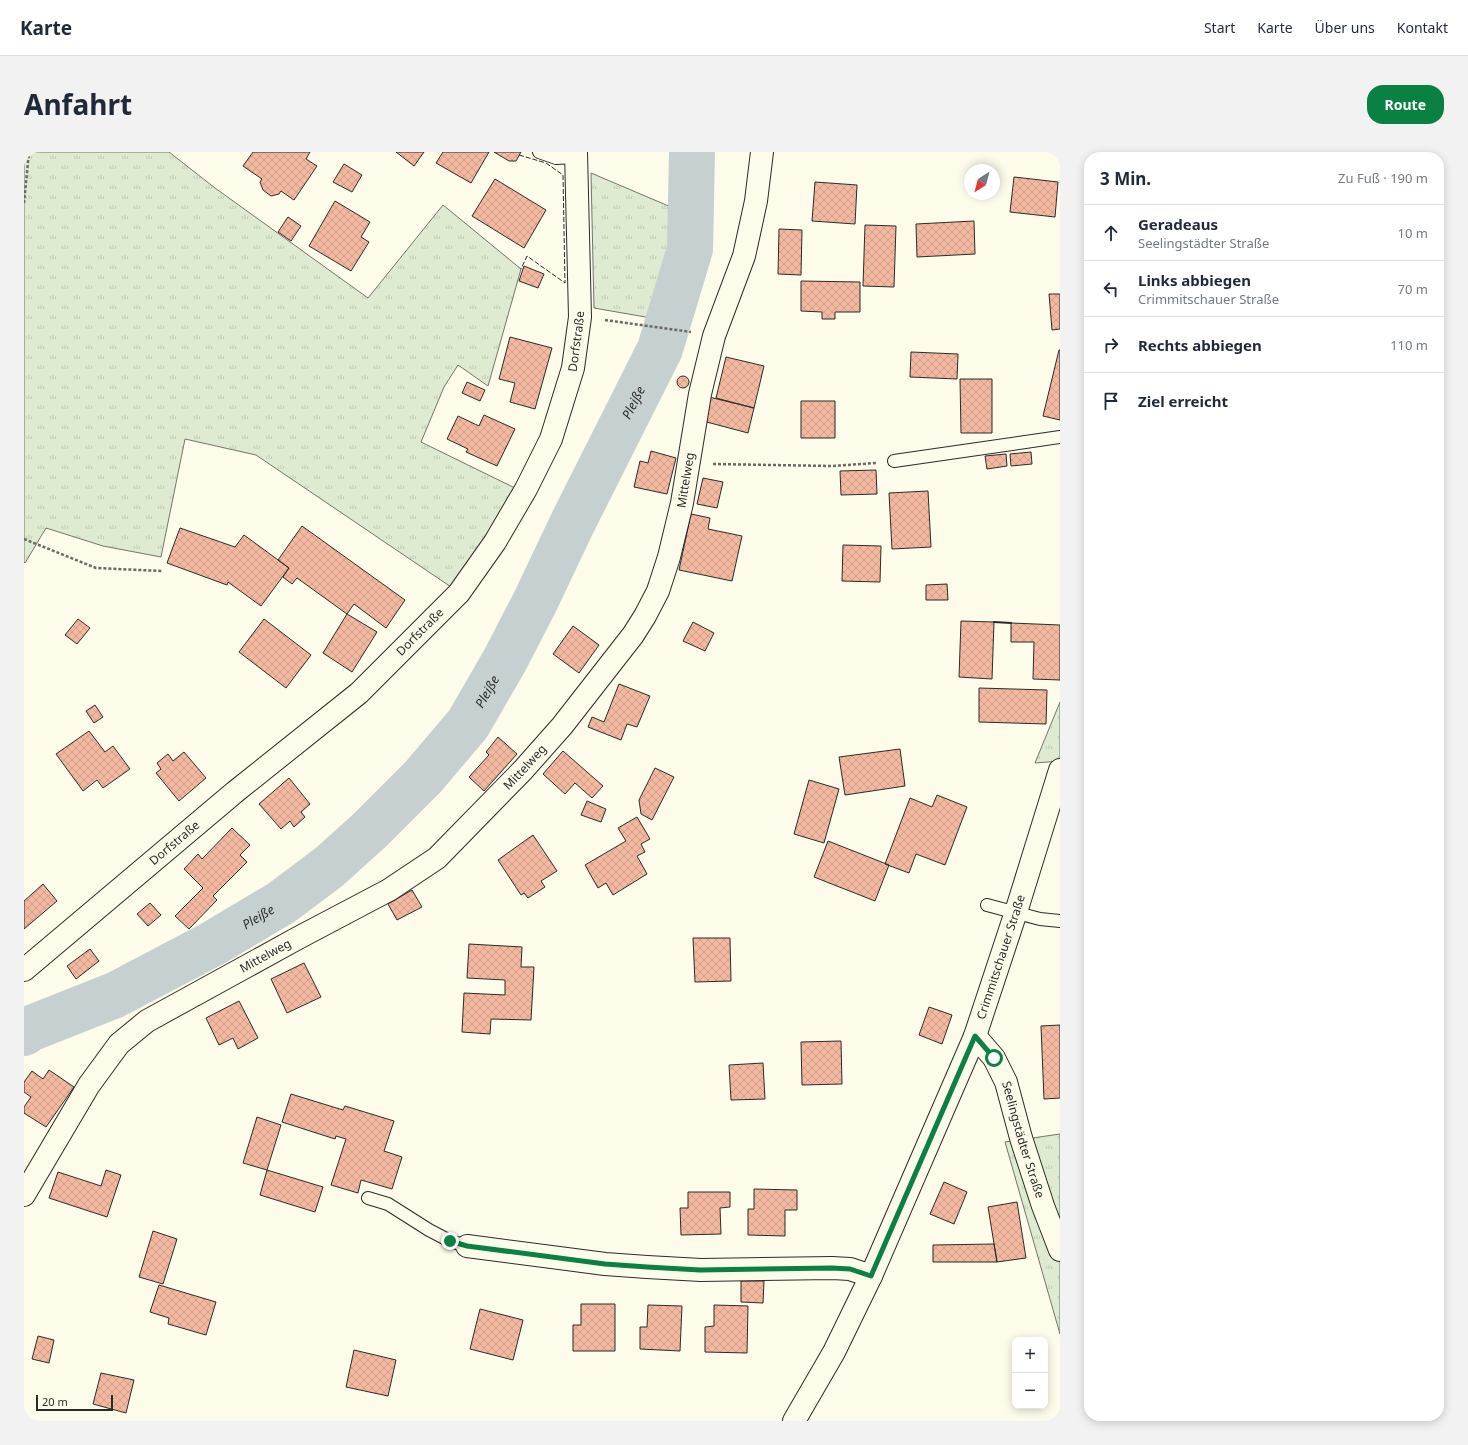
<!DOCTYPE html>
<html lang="de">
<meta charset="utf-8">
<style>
:root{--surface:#fff;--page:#f2f2f3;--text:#1f2937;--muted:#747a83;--line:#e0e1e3;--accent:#0b8043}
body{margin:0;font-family:"Noto Sans",sans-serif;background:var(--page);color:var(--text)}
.controls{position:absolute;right:12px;bottom:12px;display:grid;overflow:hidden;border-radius:8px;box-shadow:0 2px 10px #0003}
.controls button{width:36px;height:36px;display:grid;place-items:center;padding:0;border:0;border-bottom:1px solid var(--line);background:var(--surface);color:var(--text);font:20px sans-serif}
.compass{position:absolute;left:940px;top:12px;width:36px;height:36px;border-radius:50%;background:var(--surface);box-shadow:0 2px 10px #0003;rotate:216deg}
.scale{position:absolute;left:12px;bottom:10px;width:77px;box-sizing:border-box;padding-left:4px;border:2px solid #2b2b2b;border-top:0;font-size:11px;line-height:14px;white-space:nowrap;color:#2b2b2b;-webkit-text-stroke:3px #fdfbea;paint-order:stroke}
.stop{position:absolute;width:12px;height:12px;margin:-9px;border:3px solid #0b8043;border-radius:50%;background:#fff}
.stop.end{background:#0b8043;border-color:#fff;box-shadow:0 1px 4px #0008}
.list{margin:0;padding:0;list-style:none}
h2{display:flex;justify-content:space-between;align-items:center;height:52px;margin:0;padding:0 16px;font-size:17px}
h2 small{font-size:13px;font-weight:400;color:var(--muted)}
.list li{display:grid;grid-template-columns:26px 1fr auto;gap:12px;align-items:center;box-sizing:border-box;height:56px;padding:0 16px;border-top:1px solid var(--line)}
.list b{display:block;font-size:15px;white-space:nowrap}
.list p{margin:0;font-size:13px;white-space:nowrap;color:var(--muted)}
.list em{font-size:13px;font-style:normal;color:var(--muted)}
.icon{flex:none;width:22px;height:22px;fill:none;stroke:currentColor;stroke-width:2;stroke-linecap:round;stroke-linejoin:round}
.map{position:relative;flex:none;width:1036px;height:1269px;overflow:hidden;border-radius:16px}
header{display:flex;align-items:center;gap:24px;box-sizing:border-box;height:56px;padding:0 20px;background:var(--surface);border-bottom:1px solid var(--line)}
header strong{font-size:19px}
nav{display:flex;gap:22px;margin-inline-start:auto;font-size:14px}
.intro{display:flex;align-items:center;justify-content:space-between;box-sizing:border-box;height:96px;padding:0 24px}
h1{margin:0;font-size:28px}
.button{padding:10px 18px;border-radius:16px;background:var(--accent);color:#fff;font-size:14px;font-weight:700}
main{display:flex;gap:24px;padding:0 24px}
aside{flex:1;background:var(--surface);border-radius:16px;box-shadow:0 2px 10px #0003}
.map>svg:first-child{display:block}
</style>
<header>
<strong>Karte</strong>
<nav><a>Start</a><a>Karte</a><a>Über uns</a><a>Kontakt</a></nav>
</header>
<div class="intro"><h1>Anfahrt</h1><a class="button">Route</a></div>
<main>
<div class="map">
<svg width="1036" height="1269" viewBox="0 0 1036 1269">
<defs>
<pattern id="grass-tufts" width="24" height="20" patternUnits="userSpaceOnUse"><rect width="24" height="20" fill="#deebd1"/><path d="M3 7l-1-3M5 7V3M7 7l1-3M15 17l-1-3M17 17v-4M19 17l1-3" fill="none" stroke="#bfcab4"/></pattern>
<pattern id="building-cross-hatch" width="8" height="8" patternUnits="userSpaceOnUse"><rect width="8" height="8" fill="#f2b8a0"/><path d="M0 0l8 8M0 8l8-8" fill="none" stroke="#d09e8a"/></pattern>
</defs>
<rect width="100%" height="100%" fill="#fdfbea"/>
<path fill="url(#grass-tufts)" stroke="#74746e" d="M0,0H145L191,36L344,146L419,53L497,117L464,234L434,213L420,235L397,290L497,339L433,439L232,303L161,287L137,405L79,394L22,376L1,411L0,410Z
M567,21L647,55L653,92L639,132L633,167L570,156Z
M1036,550V609L1011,611Z
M1036,982V1182L981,990Z"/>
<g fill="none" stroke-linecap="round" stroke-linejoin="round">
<path stroke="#c7d0d0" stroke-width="46" id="s1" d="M0,881L5,877L91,843L188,792L257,751L305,715L346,678L399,625L444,572L481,508L511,450L548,372L636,197L666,97L668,0"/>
</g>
<path fill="url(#building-cross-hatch)" stroke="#2b2b2b" d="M229,0H286L282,7L293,14L270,48L257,39L255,42L247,44L239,38L236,30L238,27L219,14Z
M372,0H400L390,14Z
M419,0H465L447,31L412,11Z
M470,0H497L492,9H485Z
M320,12L338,23L328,40L309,30Z
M990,25L1034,30L1031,65L986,60Z
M471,27L522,58L500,96L448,64Z
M791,30L833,33L831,72L788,69Z
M311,49L346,70L337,85L345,90L327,119L285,94Z
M264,65L277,74L267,89L254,80Z
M950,69L951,102L893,105L892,72Z
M841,73L872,74L870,135L839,134Z
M755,77L778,78L777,123L754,122Z
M500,114L520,122L514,136L495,129Z
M777,129L836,130V160H811V167H798V160L777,159Z
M1025,142H1036V177L1028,178Z
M486,185L528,196L511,257L486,250L491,231L475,227Z
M1035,198H1036V268L1019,264Z
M887,200L934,202L933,227L886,225Z
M702,205L740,214L730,256L692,246Z
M653 230a6 6 0 1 1 12 0a6 6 0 1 1-12 0Z
M936,227H968V281H937Z
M443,230L461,238L456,249L438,241Z
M685,245L730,256L724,281L679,269Z
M777,249H811V286H777Z
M460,263L491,277L473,314L442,300L444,297L423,287L434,264L455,274Z
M627,299L652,306L643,342L610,335L616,309L624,311Z
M1007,300L1008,312L987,314L986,302Z
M982,302L983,314L963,317L961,304Z
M852,318L853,342L817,343L816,319Z
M679,326L699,330L693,356L673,352Z
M904,339L907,395L868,397L865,341Z
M667,362L686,366L684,377L718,384L708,429L655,418Z
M278,374L381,448L362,476L330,452L323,462L273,426L268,432L259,425L265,416L254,408Z
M156,376L211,395L220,383L265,416L237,454L204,430L203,433L143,411Z
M819,393L857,394L856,430L818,429Z
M923,432L924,448H902V433Z
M323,462L353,480L328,520L299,501Z
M54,467L66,476L53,492L41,483Z
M240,467L287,503L262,536L215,500Z
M937,469L970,470L968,527L935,525Z
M669,470L690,481L681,499L659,489Z
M987,471L1036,473V528L1009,527L1010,490H987Z
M549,474L575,493L555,521L529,502Z
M595,532L626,544L613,575L603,572L597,588L564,575L568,565L580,570Z
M955,536L1023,538L1022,572L955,570Z
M71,553L79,565L70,571L62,559Z
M65,579L81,600L89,594L106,617L79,636L73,628L59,639L32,602Z
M474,585L493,602L460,639L445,625L465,603L462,600Z
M876,597L881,634L821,643L815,605Z
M539,599L579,634L568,646L551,631L541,642L519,622Z
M160,600L182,626L155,649L132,621L137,617L133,611L144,602L149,609Z
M631,616L650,625L628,668L617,662L615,648Z
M265,626L286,652L277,660L281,665L270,675L266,669L257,677L235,652Z
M785,628L815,637L800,691L770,682Z
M913,643L943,655L921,713L892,702L885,721L861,712L886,646L908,655Z
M563,649L582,657L577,670L557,663Z
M613,665L626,687L617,692L621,700L613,704L623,722L589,743L582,731L574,736L561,713L602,689L594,676Z
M208,676L226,693L216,703L223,710L189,744L193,748L165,777L151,764L179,736L160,717L174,702L178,707Z
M509,683L533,719L517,729L521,735L504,746L500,741L497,743L474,708Z
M804,689L865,713L851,749L790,725Z
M19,732L33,749L0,777V749Z
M388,738L398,755L373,768L364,752Z
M126,751L137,763L124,774L113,762Z
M669,786H706L707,829L671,830Z
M445,792L498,795L497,815H510L507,868L467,867L466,882L438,880L440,841L481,843V828L443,826Z
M66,797L75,809L52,827L43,814Z
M280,811L297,845L263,861L247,827Z
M215,849L234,886L214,897L209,886L195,893L182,866Z
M905,855L928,863L918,892L895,883Z
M1036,873V946L1020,947L1017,874Z
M817,889L818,932L778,933L777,890Z
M739,911L741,947L707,948L705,913Z
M25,918L50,935L22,975L0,961V955L7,945L0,940V930L8,919L19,927Z
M267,942L319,958L321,954L370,969L360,999L378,1005L368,1037L337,1028L334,1041L307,1033L322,987L312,984L311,987L258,970Z
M233,965L257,973L243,1018L219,1011Z
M82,1018L97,1023L83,1065L25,1046L34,1020L77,1034Z
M243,1018L299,1035L291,1060L236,1043Z
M920,1030L943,1040L930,1072L906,1062Z
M730,1037L773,1038V1058H761V1084L724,1083V1057H730Z
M664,1040H706V1055L696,1056L697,1082L657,1083L656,1056H664Z
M993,1050L1002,1106L973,1110L964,1055Z
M129,1079L153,1087L139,1132L115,1125Z
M970,1092L973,1110H909V1093Z
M717,1129H740L739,1151L717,1150Z
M135,1133L192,1150L182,1183L144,1172L145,1166L126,1160Z
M557,1152H591V1199H549V1173H557Z
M624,1153L658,1154L656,1199L616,1197V1175H623Z
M690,1153L724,1154L723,1201L681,1200V1175L690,1174Z
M456,1157L499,1168L489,1208L446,1197Z
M14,1184L30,1188L25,1211L8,1207Z
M330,1198L372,1208L364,1244L322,1235Z
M77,1221L110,1228L102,1261L69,1252Z"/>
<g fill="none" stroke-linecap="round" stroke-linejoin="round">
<g stroke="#2b2b2b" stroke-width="14">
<path id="lane" d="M515,0L532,6L552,5
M870,309L1036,285
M963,753L1016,767L1036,769
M344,1046L364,1052L405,1078L426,1089L443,1094"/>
</g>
<g stroke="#2b2b2b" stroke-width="24">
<g id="street">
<path id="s2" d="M0,1043L65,933L95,892L123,869L274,786L365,738L413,706L499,618L538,574L609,483L621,464L634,439L645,405L658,351L676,242L690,184L720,104L732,49L738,0"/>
<path d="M443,1094L581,1112L623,1115L677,1118L808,1116L826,1117L847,1124"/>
</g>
</g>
<g stroke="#2b2b2b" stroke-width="24">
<g id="secondary">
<path id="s3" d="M0,818L211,640L335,541L435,441L471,390L502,337L527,287L549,216L556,165L552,0"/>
<path id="s4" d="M951,884L970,906L982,930L997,986L1019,1054L1036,1098"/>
<path id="s5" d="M770,1269L810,1200L847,1124L951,884L992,760L1036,618"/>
</g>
</g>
<path stroke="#6a6964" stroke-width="2.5" stroke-dasharray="3 2" stroke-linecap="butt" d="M0,51L5,0
M581,168L667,180
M689,312L808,314L852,311
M0,387L72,416L138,419"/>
<use href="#lane" stroke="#fdfbea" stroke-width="12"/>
<use href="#street" stroke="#fdfbea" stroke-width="22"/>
<use href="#secondary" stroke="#fdfbea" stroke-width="22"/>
<path stroke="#2b2b2b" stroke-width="1" stroke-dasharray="5 2" stroke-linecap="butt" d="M495,3L522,11L539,23L541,131L503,104L497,117"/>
<path stroke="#2b2b2b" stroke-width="2" d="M970,470L987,471"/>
</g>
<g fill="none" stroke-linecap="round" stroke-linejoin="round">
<path stroke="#0b8043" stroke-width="5" d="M426,1089L443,1094L581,1112L623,1115L676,1118L808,1116L826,1117L847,1124L951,884L970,906"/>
</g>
<g text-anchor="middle" stroke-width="3" stroke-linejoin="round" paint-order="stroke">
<g font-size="12" fill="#2b2b2b" stroke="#fdfbea">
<text dy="4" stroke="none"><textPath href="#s3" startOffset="857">Dorfstraße</textPath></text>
<text dy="4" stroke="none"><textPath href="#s2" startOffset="1010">Mittelweg</textPath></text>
<text dy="4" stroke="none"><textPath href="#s3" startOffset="521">Dorfstraße</textPath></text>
<text dy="4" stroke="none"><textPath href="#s2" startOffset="674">Mittelweg</textPath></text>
<text dy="4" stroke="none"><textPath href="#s3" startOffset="197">Dorfstraße</textPath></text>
<text dy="4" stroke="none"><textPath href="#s2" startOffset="350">Mittelweg</textPath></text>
<text dy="4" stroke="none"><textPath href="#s5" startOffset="509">Crimmitschauer Straße</textPath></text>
<text dy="4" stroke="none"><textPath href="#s4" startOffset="116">Seelingstädter Straße</textPath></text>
</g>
<g font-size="13" font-style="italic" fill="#2b2b2b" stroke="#fdfbea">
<text dy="5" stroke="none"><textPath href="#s1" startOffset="910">Pleiße</textPath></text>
<text dy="5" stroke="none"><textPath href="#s1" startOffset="586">Pleiße</textPath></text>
<text dy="5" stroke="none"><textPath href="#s1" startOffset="262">Pleiße</textPath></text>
</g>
</g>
</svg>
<div class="controls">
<button>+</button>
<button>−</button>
</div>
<svg class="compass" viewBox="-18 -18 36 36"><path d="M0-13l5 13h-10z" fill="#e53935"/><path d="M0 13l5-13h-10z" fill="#747a83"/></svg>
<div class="scale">20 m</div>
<div class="stop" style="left:970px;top:906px"></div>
<div class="stop end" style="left:426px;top:1089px"></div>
</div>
<aside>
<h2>3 Min.<small>Zu Fuß · 190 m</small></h2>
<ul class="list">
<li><svg class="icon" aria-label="ahead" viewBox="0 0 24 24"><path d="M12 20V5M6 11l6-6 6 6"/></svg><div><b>Geradeaus</b><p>Seelingstädter Straße</p></div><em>10 m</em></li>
<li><svg class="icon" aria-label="left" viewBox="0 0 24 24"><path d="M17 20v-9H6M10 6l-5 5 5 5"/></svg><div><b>Links abbiegen</b><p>Crimmitschauer Straße</p></div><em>70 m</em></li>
<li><svg class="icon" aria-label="right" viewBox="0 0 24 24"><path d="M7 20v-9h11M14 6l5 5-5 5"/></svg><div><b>Rechts abbiegen</b></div><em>110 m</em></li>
<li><svg class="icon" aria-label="arrive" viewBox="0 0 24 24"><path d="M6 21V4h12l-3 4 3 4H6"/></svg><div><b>Ziel erreicht</b></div></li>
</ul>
</aside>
</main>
